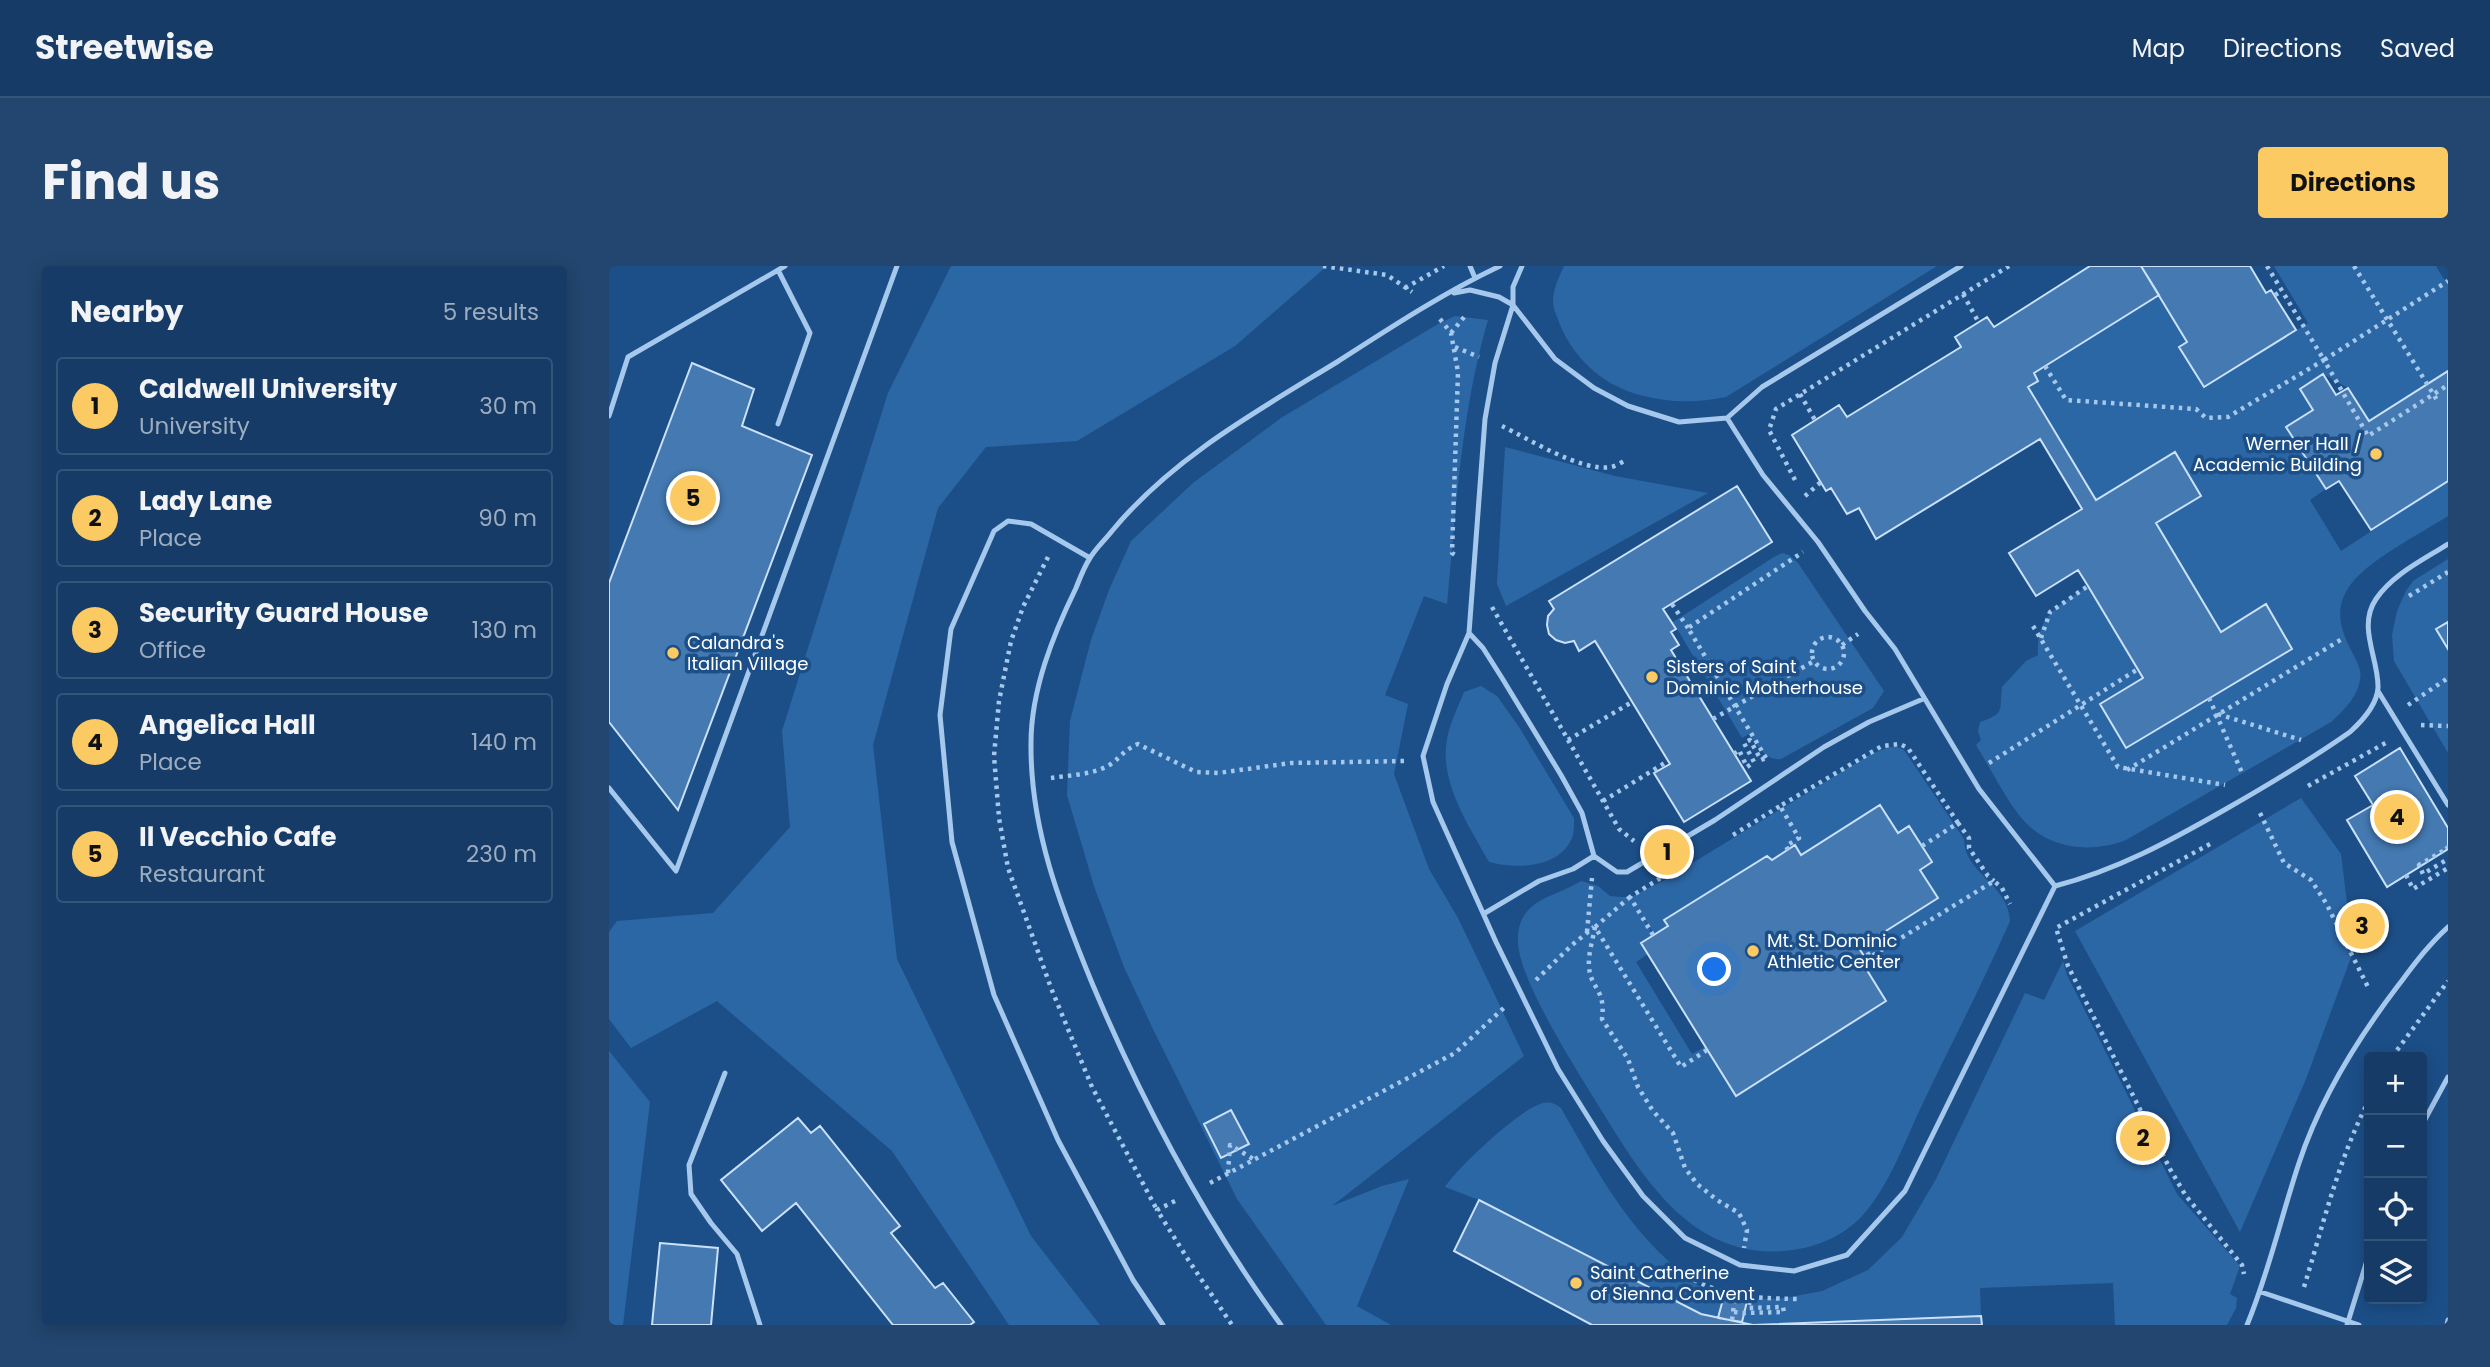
<!DOCTYPE html>
<meta charset="utf-8">
<style>
:root{--surface:#153b66;--page:#22466f;--text:#f1f3f6;--muted:#9dadbf;--line:#34557a;--accent:#fcca63}
body{margin:0;font-family:Poppins,sans-serif;background:var(--page);color:var(--text)}
.controls{position:absolute;right:21px;bottom:21px;display:grid;overflow:hidden;border-radius:7px;box-shadow:0 4px 18px #0003}
.controls button{width:63px;height:63px;display:grid;place-items:center;padding:0;border:0;border-bottom:2px solid var(--line);background:var(--surface);color:var(--text);font:35px sans-serif}
.you{position:absolute;left:1106px;top:704px;width:24px;height:24px;margin:-18px;border:5px solid #fff;border-radius:50%;background:#1a73e8;box-shadow:0 0 0 10px #1a73e833}
.badge{display:grid;place-items:center;width:46px;height:46px;border-radius:50%;background:var(--accent);color:#111;font-size:23px;font-weight:700}
.pin{position:absolute;translate:-50% -50%;border:4px solid #fff;box-shadow:0 2px 7px #0006}
.list{margin:0;padding:0;list-style:none}
h2{display:flex;justify-content:space-between;align-items:center;height:91px;margin:0;padding:0 28px;font-size:30px}
h2 small{font-size:23px;font-weight:400;color:var(--muted)}
.list li{display:grid;grid-template-columns:46px 1fr auto;gap:21px;align-items:center;box-sizing:border-box;height:98px;margin:0 14px 14px;padding:0 14px;border:2px solid var(--line);border-radius:7px}
.list b{display:block;font-size:26px;white-space:nowrap}
.list p{margin:0;font-size:23px;white-space:nowrap;color:var(--muted)}
.list em{font-size:23px;font-style:normal;color:var(--muted)}
.icon{flex:none;width:38px;height:38px;fill:none;stroke:currentColor;stroke-width:2;stroke-linecap:round;stroke-linejoin:round}
.map{position:relative;flex:none;width:1839px;height:1059px;overflow:hidden;border-radius:7px}
header{display:flex;align-items:center;gap:42px;box-sizing:border-box;height:98px;padding:0 35px;background:var(--surface);border-bottom:2px solid var(--line)}
header strong{font-size:33px}
nav{display:flex;gap:38px;margin-inline-start:auto;font-size:24px}
.intro{display:flex;align-items:center;justify-content:space-between;box-sizing:border-box;height:168px;padding:0 42px}
h1{margin:0;font-size:49px}
.button{padding:18px 32px;border-radius:7px;background:var(--accent);color:#111;font-size:24px;font-weight:700}
main{display:flex;gap:42px;padding:0 42px}
aside{flex:1;background:var(--surface);border-radius:7px;box-shadow:0 4px 18px #0003}
.map>svg:first-child{display:block}
</style>
<header>
<strong>Streetwise</strong>
<nav><a>Map</a><a>Directions</a><a>Saved</a></nav>
</header>
<div class="intro"><h1>Find us</h1><a class="button">Directions</a></div>
<main>
<aside>
<h2>Nearby<small>5 results</small></h2>
<ul class="list">
<li><span class="badge">1</span><div><b>Caldwell University</b><p>University</p></div><em>30 m</em></li>
<li><span class="badge">2</span><div><b>Lady Lane</b><p>Place</p></div><em>90 m</em></li>
<li><span class="badge">3</span><div><b>Security Guard House</b><p>Office</p></div><em>130 m</em></li>
<li><span class="badge">4</span><div><b>Angelica Hall</b><p>Place</p></div><em>140 m</em></li>
<li><span class="badge">5</span><div><b>Il Vecchio Cafe</b><p>Restaurant</p></div><em>230 m</em></li>
</ul>
</aside>
<div class="map">
<svg width="1839" height="1059" viewBox="0 0 1839 1059">
<rect width="100%" height="100%" fill="#1c4f88"/>
<path fill="#2c67a5" fill-rule="evenodd" d="M342,0H718L626,80L468,175L377,181L329,242L264,479L288,693L422,970L491,1059H400L283,885L108,735L22,782L0,753V666L8,655L104,647L181,561L173,465L279,127Z
M955,0H1328L1117,131C1088,137 1060,137 1031,129C992,119 961,89 948,51C946,46 944,41 944,36C944,23 950,11 955,0Z
M1665,0H1827L1834,12L1839,15V105L1760,155L1739,122L1714,108L1691,123L1704,144L1677,161L1717,223L1701,234L1732,285L1839,215V250C1811,268 1761,293 1742,318C1724,342 1731,363 1744,388C1748,396 1753,404 1751,413C1749,431 1734,445 1722,456L1517,574C1484,587 1443,584 1417,557C1401,541 1380,500 1367,479L1372,474L1369,465L1371,456C1397,447 1390,445 1393,421L1417,395L1429,389C1427,348 1450,340 1479,320L1534,412L1491,439L1517,482L1683,383L1657,339L1612,366L1547,257L1590,231L1487,234L1419,121L1429,115L1425,107L1550,29L1578,76L1570,81L1595,121L1699,57Z
M846,50L879,54C852,146 847,243 838,338L815,330L776,429L799,438L785,508L820,603L849,652L915,790L723,940L773,920L800,913L748,1040L782,1059H717L628,933L543,761L515,701L485,620L458,529L461,455L482,374L500,324L522,275L584,217L672,152L829,58Z
M896,181L1006,210L1099,227L897,340L888,318Z
M1173,287L1180,289L1189,297L1275,425L1264,442L1172,493C1156,495 1149,479 1140,468L1133,472L1064,356L1165,291Z
M1839,293V487L1785,395L1783,369L1788,345L1797,325L1804,315Z
M872,420L888,430L910,461L965,552C965,558 965,565 964,569C953,603 907,603 880,596C860,560 830,516 838,473C841,457 849,441 855,426Z
M1281,481H1288L1295,484L1355,573C1355,608 1399,617 1401,655C1374,717 1343,776 1314,837C1296,874 1282,917 1254,949C1234,971 1204,983 1174,985C1091,991 1044,927 1004,863C980,823 909,717 909,675C908,633 945,632 972,615L989,620L1001,630L1012,631H1022L1054,615L1262,488ZM1271,539L1289,567L1301,561L1323,596L1312,605L1329,632L1250,682L1260,698L1256,701L1277,735L1127,829L1096,781L1083,788L1027,696L1039,688L1032,677L1044,669L1027,640L1045,668L1059,660L1056,654L1158,590L1164,594L1186,580L1192,589Z
M1692,532L1732,588L1744,686L1697,813L1631,966L1466,665Z
M1454,695L1458,709L1568,928L1631,1000L1621,1028L1628,1032L1627,1042L1618,1059H1506L1504,1017L1371,1022L1372,1050L1144,1059L1092,1048L870,934L836,921C850,900 908,846 931,838C939,835 946,837 952,842C985,900 1017,961 1069,1003L1067,1008L1100,1025L1134,1034L1176,1032L1213,1025L1259,1004L1293,971L1327,913L1416,727L1435,734Z
M0,785L41,836L14,1059H0Z"/>
<path fill="#4479b1" stroke="#cae1f9" stroke-width="2" d="M1481,0H1532L1550,29L1425,107L1429,115L1419,121L1487,234L1566,186L1592,230L1547,257L1612,366L1657,338L1683,383L1517,482L1491,438L1534,412L1479,320L1469,304L1427,330L1400,287L1473,243L1431,173L1267,273L1250,242L1238,248L1222,222L1217,225L1183,169L1230,139L1238,151L1352,81L1346,71L1378,51L1385,61Z
M1532,0H1641L1657,27L1662,24L1687,64L1595,121L1570,81L1578,76Z
M83,97L145,123L133,160L203,189L69,544L0,456V317Z
M1839,105V215L1762,264L1730,215L1717,223L1677,161L1704,144L1691,123L1714,108L1727,129L1739,122L1760,155Z
M1128,220L1163,276L1054,343L1067,363L1062,366L1070,379L1062,384L1142,515L1075,556L1045,507L1061,498L986,375L970,385L965,375L956,377L947,374L940,368L938,359L939,350L945,343L940,335Z
M1839,356V383L1827,363Z
M1791,482L1839,562V583L1778,621L1738,554L1764,539L1746,510Z
M1271,539L1289,567L1300,560L1318,588L1323,596L1311,604L1329,632L1250,682L1260,698L1256,701L1277,735L1127,830L1032,677L1059,660L1055,654L1158,590L1163,594L1186,579L1192,589Z
M1757,639L1771,670L1750,680L1736,649Z
M622,844L640,878L612,892L595,858Z
M189,852L202,867L211,860L291,960L282,967L326,1022L334,1017L365,1056L361,1059H284L187,937L153,965L112,914Z
M870,934L1092,1048L1144,1059L1372,1050L1373,1059H983L845,985Z
M51,977L109,982L102,1059H43Z
M1117,1022L1140,1027L1133,1056L1109,1052Z"/>
<g fill="none" stroke-linecap="round" stroke-linejoin="round">
<path stroke="#a5c8ec" stroke-width="4.5" stroke-dasharray="3.5 5" stroke-linecap="butt" d="M714,0L778,9L803,26
M1658,0L1715,94L1839,15
M1745,0L1828,134
M796,22L835,0
M1354,28L1370,57
M1666,29L1673,25
M831,53L842,67L849,106L843,287L846,289
M842,67L856,50
M846,81L870,91
M1436,100L1457,134L1587,143L1597,152L1619,151L1715,94L1759,170L1839,119
M1191,128L1206,154
M893,160C920,173 972,206 1002,201C1007,200 1013,196 1017,194
M1186,214L1160,164L1167,143L1400,0
M1196,230L1212,216
M439,291L414,341L402,375L390,435L385,490L390,552L399,602L442,722L483,821L548,944
M1800,330L1839,306
M1063,338L1079,362
M883,341L1010,563L1025,575
M1424,360L1509,501L1616,519
M1203 387a16 16 0 1 1 32 0a16 16 0 1 1-32 0Z
M1432,372L1441,346L1479,320
M1233,379L1249,368
M1600,432L1634,509
M1799,439L1839,412
M1609,448L1692,474
M1104,453L1205,395
M1812,459L1839,460
M959,474L1023,436
M1125,488L1130,484L1138,501L1145,496L1135,477L1141,474L1152,494L1157,492
M1157,492L1079,362L1194,286
M1380,497L1529,403
M1518,504L1733,373
M442,512C461,509 485,509 502,498C513,490 515,484 529,478L587,506L609,507L682,497L798,495
M1699,520L1780,475
M994,535L1059,495
M1651,547L1675,597L1702,614L1717,637L1759,721
M1124,569L1171,540
M1601,578L1447,662L1459,700L1561,903L1577,930L1633,999L1635,1008
M1313,580L1349,557L1360,572V582L1379,610L1385,615
M1837,580L1839,582L1810,599L1814,608L1839,593
M1179,584L1177,580L1190,572L1171,540L1273,480L1291,478L1299,482L1349,557
M1797,609L1804,623L1839,602
M1021,631L986,661L1072,801L1098,784
M986,661C984,673 979,688 980,700C981,723 997,722 993,753L1019,793L1029,821L1044,845L1064,867L1076,902L1088,918L1108,934L1130,947L1138,964L1135,982
M978,666L983,612
M1044,669L1021,631L1071,600
M1254,679L1261,691L1385,615L1393,622L1401,638
M1741,684L1750,679
M927,714L963,679L985,661
M1783,791L1839,715
M619,907L621,879L646,894
M601,917L846,787L898,739
M566,935L548,944L580,995L623,1059
M1070,1006C1113,1031 1139,1032 1188,1033
M1695,1021C1714,959 1730,892 1760,834
M1125,1046L1135,1047L1175,1046L1174,1041L1139,1042L1142,1032
M1123,1054L1126,1030"/>
<path stroke="#a5c8ec" stroke-width="5" d="M861,0L866,12
M913,0L904,21V39L886,97L876,153L860,367L874,382L893,412L952,509L973,547L985,590L1008,606H1018L1106,554L1215,481L1260,456L1314,433
M169,4L201,67L169,158
M845,27L861,24L890,31L904,39L946,93L985,122L1019,140L1070,156L1118,152L1153,121L1352,0
M0,150L19,91L176,0
M1118,152L1154,209L1209,276L1256,345L1286,383L1370,523L1446,620
M481,292L422,258L399,255L385,265L342,363L331,449L343,576L385,729L449,874L524,1014L554,1059
M860,367L838,418L814,490L824,536L887,676L949,803L994,875L1034,930L1076,972L1131,999L1185,1005L1238,989L1296,925L1446,620
M1769,425L1839,539
M0,522L67,605L288,0
M1446,620C1508,604 1561,575 1617,543C1659,519 1701,494 1741,466C1752,456 1768,439 1769,422C1770,393 1748,361 1767,333C1784,308 1814,294 1839,278
M876,647L930,615L964,603L985,590
M116,807L80,899L82,928L102,957L128,988L151,1059
M1813,859L1839,811
M1652,1026L1750,1059
M672,1059C595,953 534,838 483,717C451,639 421,562 422,477C422,424 444,369 467,322C471,312 475,301 481,292C487,282 496,274 503,265C563,192 648,145 728,96C781,62 834,27 891,0
M1638,1059C1660,1006 1672,951 1690,897C1711,833 1747,775 1788,721C1804,700 1819,679 1839,661
M1738,1059L1760,988
M1838,1059L1839,1054"/>
</g>
<g fill="#fcca63" stroke="#1c4f88" stroke-width="2.5">
<circle cx="1767" cy="188" r="7"/>
<circle cx="64" cy="387" r="7"/>
<circle cx="1043" cy="411" r="7"/>
<circle cx="1144" cy="685" r="7"/>
<circle cx="967" cy="1017" r="7"/>
</g>
<g text-anchor="middle" stroke-width="7" stroke-linejoin="round" paint-order="stroke">
<g font-size="18" fill="#fff" stroke="#1c4f88" text-anchor="start">
<text x="1753" y="184" text-anchor="end">Werner Hall /<tspan x="1753" dy="21">Academic Building</tspan></text>
<text x="78" y="383">Calandra's<tspan x="78" dy="21">Italian Village</tspan></text>
<text x="1057" y="407">Sisters of Saint<tspan x="1057" dy="21">Dominic Motherhouse</tspan></text>
<text x="1158" y="681">Mt. St. Dominic<tspan x="1158" dy="21">Athletic Center</tspan></text>
<text x="981" y="1013">Saint Catherine<tspan x="981" dy="21">of Sienna Convent</tspan></text>
</g>
</g>
</svg>
<div class="controls">
<button>+</button>
<button>−</button>
<button><svg class="icon" aria-label="locate" viewBox="0 0 24 24"><circle cx="12" cy="12" r="6"/><path d="M12 2v4M12 18v4M2 12h4M18 12h4"/></svg></button>
<button><svg class="icon" aria-label="layers" viewBox="0 0 24 24"><path d="M12 4l9 5-9 5-9-5zM3 14l9 5 9-5"/></svg></button>
</div>
<div class="you"></div>
<div class="pin badge" style="left:1058px;top:586px">1</div>
<div class="pin badge" style="left:1534px;top:872px">2</div>
<div class="pin badge" style="left:1753px;top:660px">3</div>
<div class="pin badge" style="left:1788px;top:551px">4</div>
<div class="pin badge" style="left:84px;top:232px">5</div>
</div>
</main>
